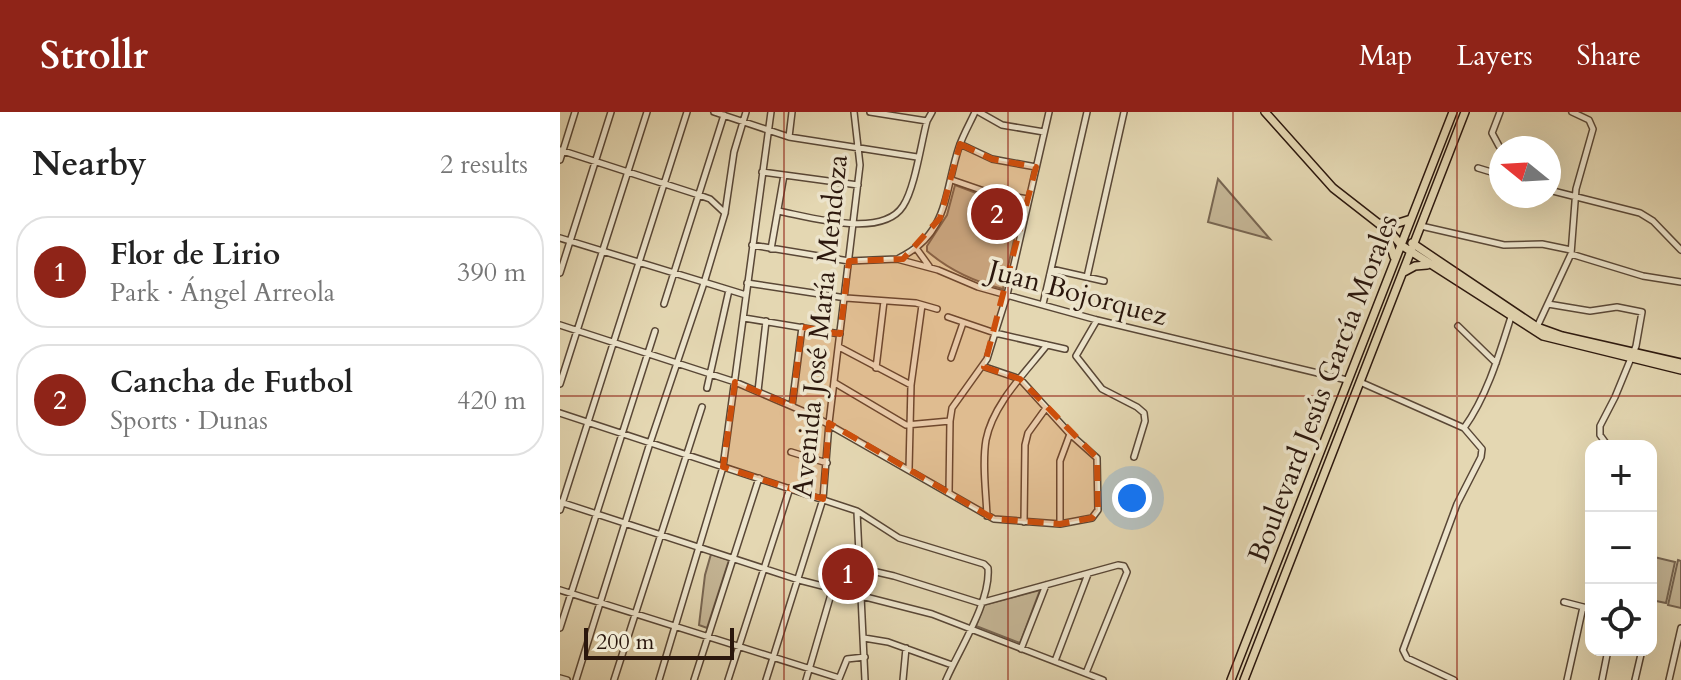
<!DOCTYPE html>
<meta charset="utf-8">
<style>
:root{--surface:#fff;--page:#f2f2f2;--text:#222;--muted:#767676;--line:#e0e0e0;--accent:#8f2418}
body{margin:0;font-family:Cardo,serif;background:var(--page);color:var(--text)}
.controls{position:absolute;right:24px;bottom:24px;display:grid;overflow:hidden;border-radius:16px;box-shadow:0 8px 32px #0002}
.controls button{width:72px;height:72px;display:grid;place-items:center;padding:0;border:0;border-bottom:2px solid var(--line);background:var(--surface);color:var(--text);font:40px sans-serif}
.compass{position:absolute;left:929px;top:24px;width:72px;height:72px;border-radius:50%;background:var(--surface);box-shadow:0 8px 32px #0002;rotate:288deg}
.scale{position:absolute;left:24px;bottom:20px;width:150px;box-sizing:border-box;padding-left:8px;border:4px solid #2b170d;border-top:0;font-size:22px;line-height:28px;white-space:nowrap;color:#2b170d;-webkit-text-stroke:6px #ede5cd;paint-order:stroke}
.you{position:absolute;left:572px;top:386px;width:28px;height:28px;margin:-20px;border:6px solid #fff;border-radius:50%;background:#1a73e8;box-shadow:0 0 0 12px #1a73e833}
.badge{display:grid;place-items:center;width:52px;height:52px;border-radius:50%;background:var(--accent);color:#fff;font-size:26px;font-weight:700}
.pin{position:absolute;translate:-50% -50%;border:4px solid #fff;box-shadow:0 2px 8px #0006}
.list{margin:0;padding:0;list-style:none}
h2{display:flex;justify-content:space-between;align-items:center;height:104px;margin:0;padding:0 32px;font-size:34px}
h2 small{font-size:26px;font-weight:400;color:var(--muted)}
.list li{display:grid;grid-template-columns:52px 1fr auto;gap:24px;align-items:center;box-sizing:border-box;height:112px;margin:0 16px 16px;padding:0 16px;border:2px solid var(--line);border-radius:32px}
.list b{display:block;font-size:30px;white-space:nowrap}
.list p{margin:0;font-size:26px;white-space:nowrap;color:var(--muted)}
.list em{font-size:26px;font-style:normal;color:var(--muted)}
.icon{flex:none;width:44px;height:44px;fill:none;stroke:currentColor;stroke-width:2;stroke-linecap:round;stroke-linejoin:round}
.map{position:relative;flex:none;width:1121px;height:568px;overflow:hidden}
header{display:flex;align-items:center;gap:48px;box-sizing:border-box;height:112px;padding:0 40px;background:var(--accent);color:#fff}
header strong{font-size:38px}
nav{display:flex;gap:44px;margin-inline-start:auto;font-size:28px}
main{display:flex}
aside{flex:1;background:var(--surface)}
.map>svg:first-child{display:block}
</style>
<header>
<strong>Strollr</strong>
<nav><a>Map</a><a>Layers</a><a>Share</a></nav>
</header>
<main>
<aside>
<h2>Nearby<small>2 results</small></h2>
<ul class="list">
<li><span class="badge">1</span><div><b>Flor de Lirio</b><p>Park · Ángel Arreola</p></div><em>390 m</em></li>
<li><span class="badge">2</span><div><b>Cancha de Futbol</b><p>Sports · Dunas</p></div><em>420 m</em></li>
</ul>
</aside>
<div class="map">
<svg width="1121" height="568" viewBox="0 0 1121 568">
<rect width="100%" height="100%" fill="#e4d7b2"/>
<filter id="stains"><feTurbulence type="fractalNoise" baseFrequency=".0025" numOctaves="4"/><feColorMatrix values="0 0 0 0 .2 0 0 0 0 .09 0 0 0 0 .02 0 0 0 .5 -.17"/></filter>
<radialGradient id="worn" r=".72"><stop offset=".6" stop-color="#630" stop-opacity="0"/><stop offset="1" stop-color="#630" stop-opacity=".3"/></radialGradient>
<path fill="#c5b696" stroke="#786652" stroke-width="2" d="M658,67L710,127L648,110Z
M395,73L424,84L462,92L443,177C415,170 389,158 367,139V134L387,103Z
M151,442L169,448L147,516L139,513L145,463Z
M1094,445L1115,450L1106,491L1091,488V447Z
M282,448L296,449L297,479L275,474Z
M1118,448L1121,449V496L1108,493Z
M480,478L460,531L416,514L424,493Z"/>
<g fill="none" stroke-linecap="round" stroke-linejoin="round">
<g stroke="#594736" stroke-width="8">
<path id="minor" d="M154,0L229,25L357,45
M310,0L367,9
M419,0L442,13L484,20
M229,25L232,0
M400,32L432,47L476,55
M939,34L932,21L940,0
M0,38L139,83L150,87L165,101
M0,48L15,0
M918,56L941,63
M202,60L298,73
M392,68L427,80L468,87
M989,78L1080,101L1093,109L1121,138
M218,99C250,105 322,127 343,94C355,76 361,31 367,9L372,0
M861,114L944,133L982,132L1011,138
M0,126L186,183
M192,133L289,149L337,147L378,158L418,175L537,208L787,268
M356,136L369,154
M211,137L224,63
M1011,142L1083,164L1121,170
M339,146C389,122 384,80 399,35C403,23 410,11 415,0
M491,157L544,169
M0,161L51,0
M527,165L564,0
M187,171L286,186L356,191L377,197
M104,192L164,3
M483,192L527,0
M988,192L1030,199L1057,195L1082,200L1076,234L1055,285L1040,314V323L1048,334
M388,205L435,221L505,237
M184,206L280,222
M537,208L516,244L542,277L577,295L584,301L585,309L574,345
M0,213L175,270L252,303L434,407L500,412L532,406L538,398L537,346L510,322L460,267L422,254
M898,214L936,251
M977,215L1011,142L1016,77L1033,17L1029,8L1012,0
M279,235L351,273
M391,246L403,211
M316,256L324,189
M800,270L904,316L922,337L921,345L897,392L843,538L847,546L894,568
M275,271L346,313L390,309
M0,272L87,0
M147,276L169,178
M198,279L206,209
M232,294L242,215
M0,301L297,399L339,426L424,452L428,456C431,489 399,538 386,568
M904,316C927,284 939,243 951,205
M231,340L267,351
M349,357L351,273L362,193
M389,380L390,309L392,296L427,247L435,221L447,183L489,0
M0,390L239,468L372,502L543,568
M0,398L127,0
M297,400L305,568
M427,404C426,379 422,352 426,328C433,292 465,261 487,233
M464,410L465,333L468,321L486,296
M500,412V349L510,322
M299,456L334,464L420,491L558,453L564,454L567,460L526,561
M0,478L279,566
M1004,490L1031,497
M0,516L95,219
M304,526L328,530L392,553
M461,537L486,473
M495,549L528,462
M0,566L7,568
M279,567L287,547L305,545
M16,568L90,331L144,171L165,101L174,40L186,0
M54,568L142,295
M99,568L163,355L211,0
M134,568L199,366
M168,568L230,376
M206,568L263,387L269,311L300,53L294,0
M246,568L281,448L299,445
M343,568L346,536
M1007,568L1023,495
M1042,568L1048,538
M1075,568L1082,538
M1109,568L1121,516"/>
</g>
<g stroke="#2b170d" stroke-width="10">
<path id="major" d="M705,0L773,76L832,122L841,133L983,224L1121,258
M818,111L832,113L851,107
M826,119L834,145
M852,131L977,215L1002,224L1121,251
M844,160L855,154L867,153
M671,568L893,0
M684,568L905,0"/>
</g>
<use href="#minor" stroke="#ede5cd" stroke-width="5"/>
<use href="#major" stroke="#e4d7b2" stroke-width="7"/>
</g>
<path fill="#cc4f0c" fill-opacity="0.2" stroke="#cc4f0c" stroke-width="6" stroke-dasharray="16 10" stroke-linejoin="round" d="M400,32L432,47L476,55L424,255L460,267L537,346L538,398L532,406L500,412L434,407L269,311L263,387L163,355L175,270L232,294L242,215L280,222L289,149L343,147L380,106Z"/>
<path fill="none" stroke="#8f2418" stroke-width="2" stroke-opacity="0.55" d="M224,0V568M448,0V568M673,0V568M897,0V568M0,284H1121"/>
<g text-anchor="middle" stroke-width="7" stroke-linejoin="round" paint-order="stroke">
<g font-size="28" fill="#2b170d" stroke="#ede5cd">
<text transform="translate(518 180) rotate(15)" y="10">Juan Bojorquez</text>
<text transform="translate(259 214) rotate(-84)" y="10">Avenida José María Mendoza</text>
<text transform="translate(762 276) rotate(-69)" y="10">Boulevard Jesús García Morales</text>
</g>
</g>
<rect width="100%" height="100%" filter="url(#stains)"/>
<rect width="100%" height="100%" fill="url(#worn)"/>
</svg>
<div class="controls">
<button>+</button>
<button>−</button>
<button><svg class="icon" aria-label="locate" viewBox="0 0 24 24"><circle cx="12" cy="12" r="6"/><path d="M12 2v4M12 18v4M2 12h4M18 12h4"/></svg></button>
</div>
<svg class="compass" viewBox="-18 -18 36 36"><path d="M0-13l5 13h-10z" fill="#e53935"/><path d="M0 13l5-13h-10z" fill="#767676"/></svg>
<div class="scale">200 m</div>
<div class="you"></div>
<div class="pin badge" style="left:288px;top:462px">1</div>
<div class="pin badge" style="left:437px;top:102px">2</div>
</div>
</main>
